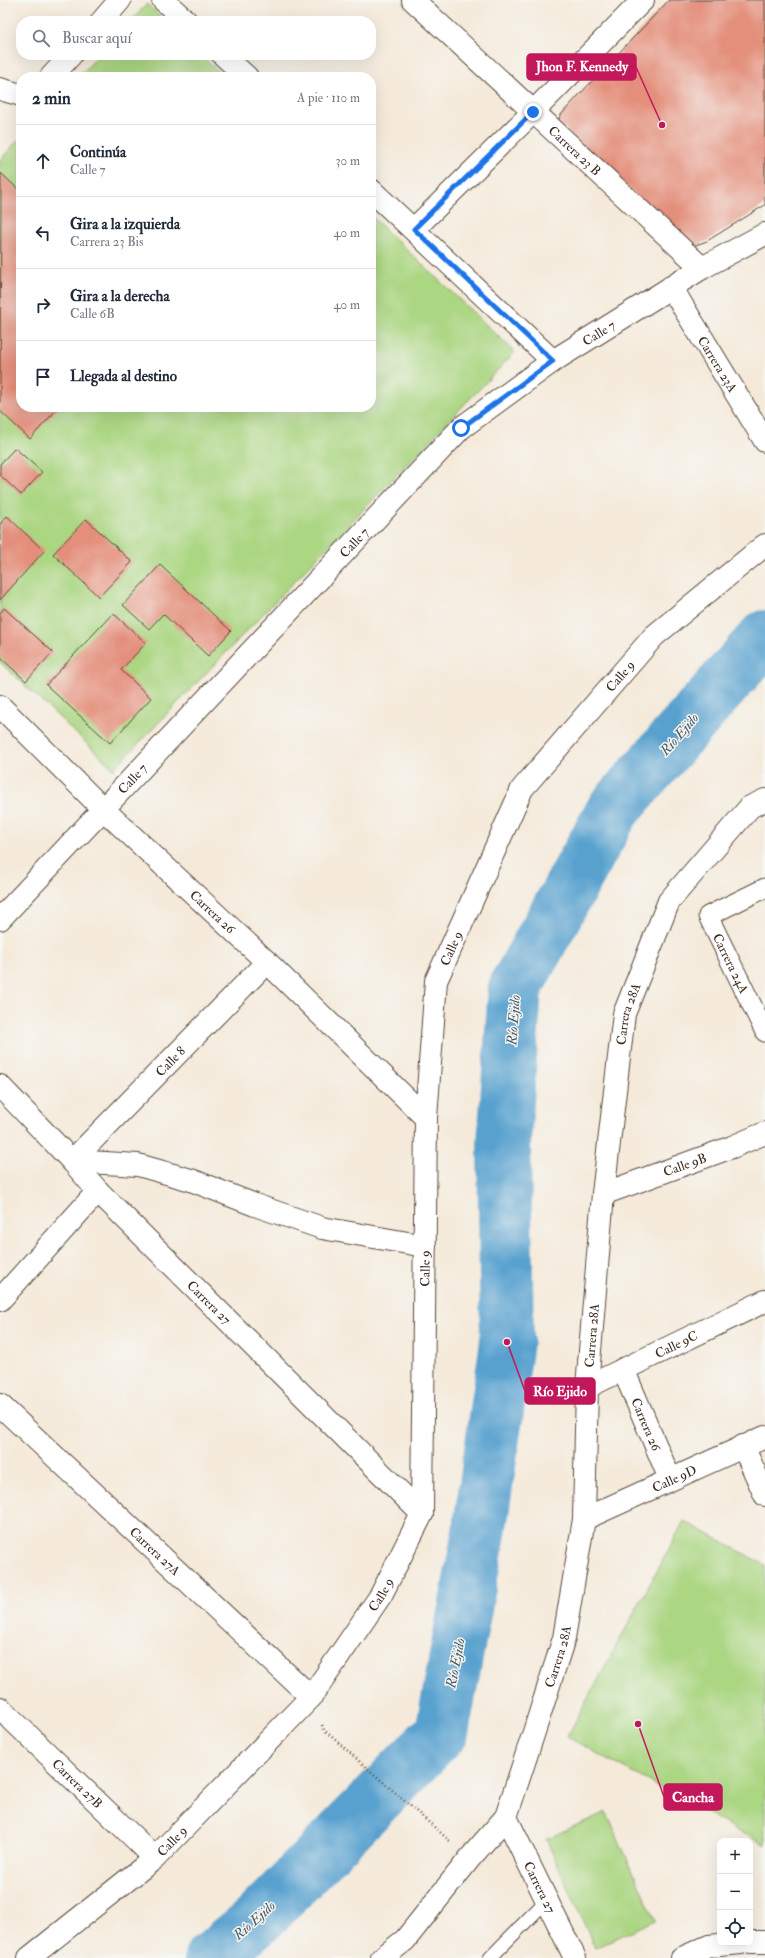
<!DOCTYPE html>
<html lang="es">
<meta charset="utf-8">
<style>
:root{--surface:#fff;--page:#f6f6f7;--text:#1f2937;--muted:#747a83;--line:#e0e1e3}
body{margin:0;font-family:"IM FELL Double Pica",serif;background:var(--page);color:var(--text)}
.controls{position:absolute;right:12px;bottom:12px;display:grid;overflow:hidden;border-radius:8px;box-shadow:0 4px 16px #0002}
.controls button{width:36px;height:36px;display:grid;place-items:center;padding:0;border:0;border-bottom:1px solid var(--line);background:var(--surface);color:var(--text);font:20px sans-serif}
.stop{position:absolute;width:12px;height:12px;margin:-9px;border:3px solid #1a73e8;border-radius:50%;background:#fff}
.stop.end{background:#1a73e8;border-color:#fff;box-shadow:0 1px 4px #0008}
.list{margin:0;padding:0;list-style:none}
h2{display:flex;justify-content:space-between;align-items:center;height:52px;margin:0;padding:0 16px;font-size:17px}
h2 small{font-size:13px;font-weight:400;color:var(--muted)}
.list li{display:grid;grid-template-columns:26px 1fr auto;gap:12px;align-items:center;box-sizing:border-box;height:72px;padding:0 16px;border-top:1px solid var(--line)}
.list b{display:block;font-size:15px;white-space:nowrap}
.list p{margin:0;font-size:13px;white-space:nowrap;color:var(--muted)}
.list em{font-size:13px;font-style:normal;color:var(--muted)}
.icon{flex:none;width:22px;height:22px;fill:none;stroke:currentColor;stroke-width:2;stroke-linecap:round;stroke-linejoin:round}
.map{position:relative;flex:none;width:765px;height:1958px;overflow:hidden}
.search{position:absolute;background:var(--surface);box-shadow:0 4px 16px #0002;left:16px;top:16px;width:360px;height:44px;display:flex;align-items:center;gap:10px;box-sizing:border-box;padding:0 14px;border-radius:16px;color:var(--muted);font-size:15px}
.panel{position:absolute;background:var(--surface);box-shadow:0 4px 16px #0002;left:16px;top:72px;width:360px;height:340px;border-radius:16px}
.map>svg:first-child{display:block}
</style>
<div class="map">
<svg width="765" height="1958" viewBox="0 0 765 1958">
<rect width="100%" height="100%" fill="#f6f6f2"/>
<filter id="ink" filterUnits="userSpaceOnUse"><feTurbulence type="fractalNoise" baseFrequency=".025" numOctaves="2"/><feDisplacementMap in="SourceGraphic" scale="8" xChannelSelector="R" yChannelSelector="G"/><feConvolveMatrix kernelMatrix="1 2 1 2 8 2 1 2 1" color-interpolation-filters="sRGB"/></filter>
<filter id="wash" filterUnits="userSpaceOnUse"><feTurbulence type="fractalNoise" baseFrequency=".012" numOctaves="4" result="noise"/><feDisplacementMap in="SourceGraphic" scale="16" xChannelSelector="R" yChannelSelector="G"/><feGaussianBlur stdDeviation="0.9" result="paint"/><feColorMatrix in="noise" values="0 0 0 0 0 0 0 0 0 0 0 0 0 0 0 0 0 1.4 0 .05"/><feComposite in="paint" operator="in"/></filter>
<g filter="url(#wash)">
<rect width="100%" height="100%" fill="#f5eada"/>
<path fill="#abd682" stroke="#738050" d="M147,4L165,21H131Z
M99,55H201L224,77H78Z
M21,137V407H371V216L515,352L114,769L0,662V160Z
M684,1521L765,1565V1845L567,1737Z
M606,1812L655,1920L595,1948L546,1839Z"/>
<g fill="none" stroke-linecap="round" stroke-linejoin="round">
<path stroke="#59a1cf" stroke-width="54" d="M211,1958L254,1923L442,1732L479,1533L507,1342L504,1143L515,988L613,810L765,637"/>
</g>
<g id="blocks">
<path fill="#e48f7b" d="M669,0H765V205L707,241L690,247L558,122L560,116L579,95Z
M1,173L21,192V407H59L30,439L0,411Z
M15,448L42,472L21,495L0,475V464Z
M7,516L44,551L0,600V524Z
M86,519L132,562L99,597L53,554Z
M160,565L231,631L208,656L163,614L149,629L123,605Z
M4,608L53,652L26,681L0,657V613Z
M113,613L146,643L121,670L151,698L110,743L46,685Z"/>
</g>
</g>
<g filter="url(#ink)">
<use href="#blocks" fill-opacity="0" stroke="#57473a" stroke-width="1"/>
<g fill="none" stroke-linecap="round" stroke-linejoin="round">
<g stroke="#57473a" stroke-width="15">
<path id="service" d="M490,1958L547,1900"/>
</g>
<g stroke="#57473a" stroke-width="21">
<g id="pedestrian">
<path id="s1" d="M765,888L708,916L765,1032"/>
</g>
</g>
<g stroke="#57473a" stroke-width="24">
<g id="minor">
<path d="M163,0L186,21"/>
<path id="s2" d="M413,0L702,268"/>
<path d="M102,21L120,0"/>
<path d="M223,55L247,77"/>
<path d="M51,77L71,55"/>
<path d="M0,89L21,95"/>
<path d="M371,190L553,361"/>
<path d="M414,229L533,112L643,0"/>
<path id="s3" d="M671,287L765,441"/>
<path id="s4" d="M0,706L103,809L267,962L426,1118"/>
<path id="s5" d="M0,919L461,428L553,361L702,268L765,234"/>
<path id="s6" d="M0,1086L72,1161L98,1191L422,1514"/>
<path d="M72,1161L138,1165L191,1180L255,1205L322,1228L425,1246"/>
<path id="s7" d="M72,1161L267,962"/>
<path id="s8" d="M603,1194L732,1147L765,1133"/>
<path d="M0,1300L98,1191"/>
<path id="s9" d="M623,1369L670,1479"/>
<path id="s10" d="M587,1387L765,1301"/>
<path id="s11" d="M0,1405L311,1697"/>
<path d="M743,1446L765,1495"/>
<path id="s12" d="M584,1519L765,1437"/>
<path id="s13" d="M0,1708L155,1858"/>
<path id="s14" d="M506,1817L575,1958"/>
<path d="M750,1942H765"/>
<path id="s15" d="M29,1958L155,1858L311,1697L381,1595L422,1514L426,1118L436,981L522,789L654,636L765,545"/>
<path d="M682,1958L709,1946L741,1943"/>
</g>
</g>
<g stroke="#57473a" stroke-width="24">
<g id="tertiary">
<path id="s16" d="M382,1958L405,1940L470,1858L506,1817L535,1729L564,1638L584,1519L587,1387L603,1194L624,1014L669,901L750,807L765,800"/>
</g>
</g>
<path stroke="#57473a" stroke-width="2.5" stroke-dasharray="1 3" stroke-linecap="butt" d="M322,1725L324,1730L450,1841"/>
<use href="#service" stroke="#fff" stroke-width="13"/>
<use href="#pedestrian" stroke="#fff" stroke-width="19"/>
<use href="#minor" stroke="#fff" stroke-width="22"/>
<use href="#tertiary" stroke="#fff" stroke-width="22"/>
</g>
</g>
<g fill="none" stroke-linecap="round" stroke-linejoin="round" filter="url(#ink)">
<path stroke="#1a73e8" stroke-width="5" d="M461,428L553,361L414,229L533,112"/>
</g>
<g text-anchor="middle" stroke-width="3" stroke-linejoin="round" paint-order="stroke">
<g font-size="13" fill="#3b2a1e" stroke="#f6f6f2">
<text dy="5" stroke="none"><textPath href="#s2" startOffset="221">Carrera 23 B</textPath></text>
<text dy="5" stroke="none"><textPath href="#s5" startOffset="841">Calle 7</textPath></text>
<text dy="5" stroke="none"><textPath href="#s3" startOffset="90">Carrera 23A</textPath></text>
<text dy="5" stroke="none"><textPath href="#s5" startOffset="517">Calle 7</textPath></text>
<text dy="5" stroke="none"><textPath href="#s15" startOffset="1493">Calle 9</textPath></text>
<text dy="5" stroke="none"><textPath href="#s5" startOffset="193">Calle 7</textPath></text>
<text dy="5" stroke="none"><textPath href="#s4" startOffset="296">Carrera 26</textPath></text>
<text dy="5" stroke="none"><textPath href="#s15" startOffset="1169">Calle 9</textPath></text>
<text dy="5" stroke="none"><textPath href="#s1" startOffset="116">Carrera 24A</textPath></text>
<text dy="5" stroke="none"><textPath href="#s16" startOffset="1005">Carrera 28A</textPath></text>
<text dy="5" stroke="none"><textPath href="#s7" startOffset="140">Calle 8</textPath></text>
<text dy="5" stroke="none"><textPath href="#s8" startOffset="87">Calle 9B</textPath></text>
<text dy="5" stroke="none"><textPath href="#s15" startOffset="845">Calle 9</textPath></text>
<text dy="5" stroke="none"><textPath href="#s6" startOffset="301">Carrera 27</textPath></text>
<text dy="5" stroke="none"><textPath href="#s16" startOffset="681">Carrera 28A</textPath></text>
<text dy="5" stroke="none"><textPath href="#s10" startOffset="99">Calle 9C</textPath></text>
<text dy="5" stroke="none"><textPath href="#s9" startOffset="60">Carrera 26</textPath></text>
<text dy="5" stroke="none"><textPath href="#s12" startOffset="99">Calle 9D</textPath></text>
<text dy="5" stroke="none"><textPath href="#s11" startOffset="213">Carrera 27A</textPath></text>
<text dy="5" stroke="none"><textPath href="#s15" startOffset="509">Calle 9</textPath></text>
<text dy="5" stroke="none"><textPath href="#s16" startOffset="357">Carrera 28A</textPath></text>
<text dy="5" stroke="none"><textPath href="#s13" startOffset="108">Carrera 27B</textPath></text>
<text dy="5" stroke="none"><textPath href="#s15" startOffset="185">Calle 9</textPath></text>
<text dy="5" stroke="none"><textPath href="#s14" startOffset="78">Carrera 27</textPath></text>
</g>
<g font-size="14" font-style="italic" fill="#475a65" stroke="#f6f6f2">
<text transform="translate(679 734) rotate(-49)" y="5">Río Ejido</text>
<text transform="translate(513 1020) rotate(-86)" y="5">Río Ejido</text>
<text transform="translate(455 1663) rotate(-79)" y="5">Río Ejido</text>
<text transform="translate(254 1920) rotate(-42)" y="5">Río Ejido</text>
</g>
</g>
<path fill="none" stroke="#c2185b" stroke-width="1.5" d="M662 125L636 67M507 1342L525 1391M638 1724L664 1797"/>
<g fill="#c2185b" stroke="#f6f6f2" stroke-width="1.5">
<circle cx="662" cy="125" r="4"/>
<circle cx="507" cy="1342" r="4"/>
<circle cx="638" cy="1724" r="4"/>
</g>
<g fill="#c2185b" stroke="#c2185b" stroke-width="1.5">
<rect x="527" y="54" width="109" height="26" rx="4"/>
<rect x="525" y="1378" width="70" height="26" rx="4"/>
<rect x="664" y="1784" width="58" height="26" rx="4"/>
</g>
<g font-size="14" text-anchor="middle" font-weight="bold" fill="#fff">
<text x="582" y="71">Jhon F. Kennedy</text>
<text x="560" y="1396">Río Ejido</text>
<text x="693" y="1802">Cancha</text>
</g>
</svg>
<div class="controls">
<button>+</button>
<button>−</button>
<button><svg class="icon" aria-label="locate" viewBox="0 0 24 24"><circle cx="12" cy="12" r="6"/><path d="M12 2v4M12 18v4M2 12h4M18 12h4"/></svg></button>
</div>
<div class="stop" style="left:461px;top:428px"></div>
<div class="stop end" style="left:533px;top:112px"></div>
<div class="search"><svg class="icon" aria-label="search" viewBox="0 0 24 24"><circle cx="10" cy="10" r="6"/><path d="M15 15l6 6"/></svg>Buscar aquí</div>
<section class="panel">
<h2>2 min<small>A pie · 110 m</small></h2>
<ul class="list">
<li><svg class="icon" aria-label="ahead" viewBox="0 0 24 24"><path d="M12 20V5M6 11l6-6 6 6"/></svg><div><b>Continúa</b><p>Calle 7</p></div><em>30 m</em></li>
<li><svg class="icon" aria-label="left" viewBox="0 0 24 24"><path d="M17 20v-9H6M10 6l-5 5 5 5"/></svg><div><b>Gira a la izquierda</b><p>Carrera 23 Bis</p></div><em>40 m</em></li>
<li><svg class="icon" aria-label="right" viewBox="0 0 24 24"><path d="M7 20v-9h11M14 6l5 5-5 5"/></svg><div><b>Gira a la derecha</b><p>Calle 6B</p></div><em>40 m</em></li>
<li><svg class="icon" aria-label="arrive" viewBox="0 0 24 24"><path d="M6 21V4h12l-3 4 3 4H6"/></svg><div><b>Llegada al destino</b></div></li>
</ul>
</section>
</div>
